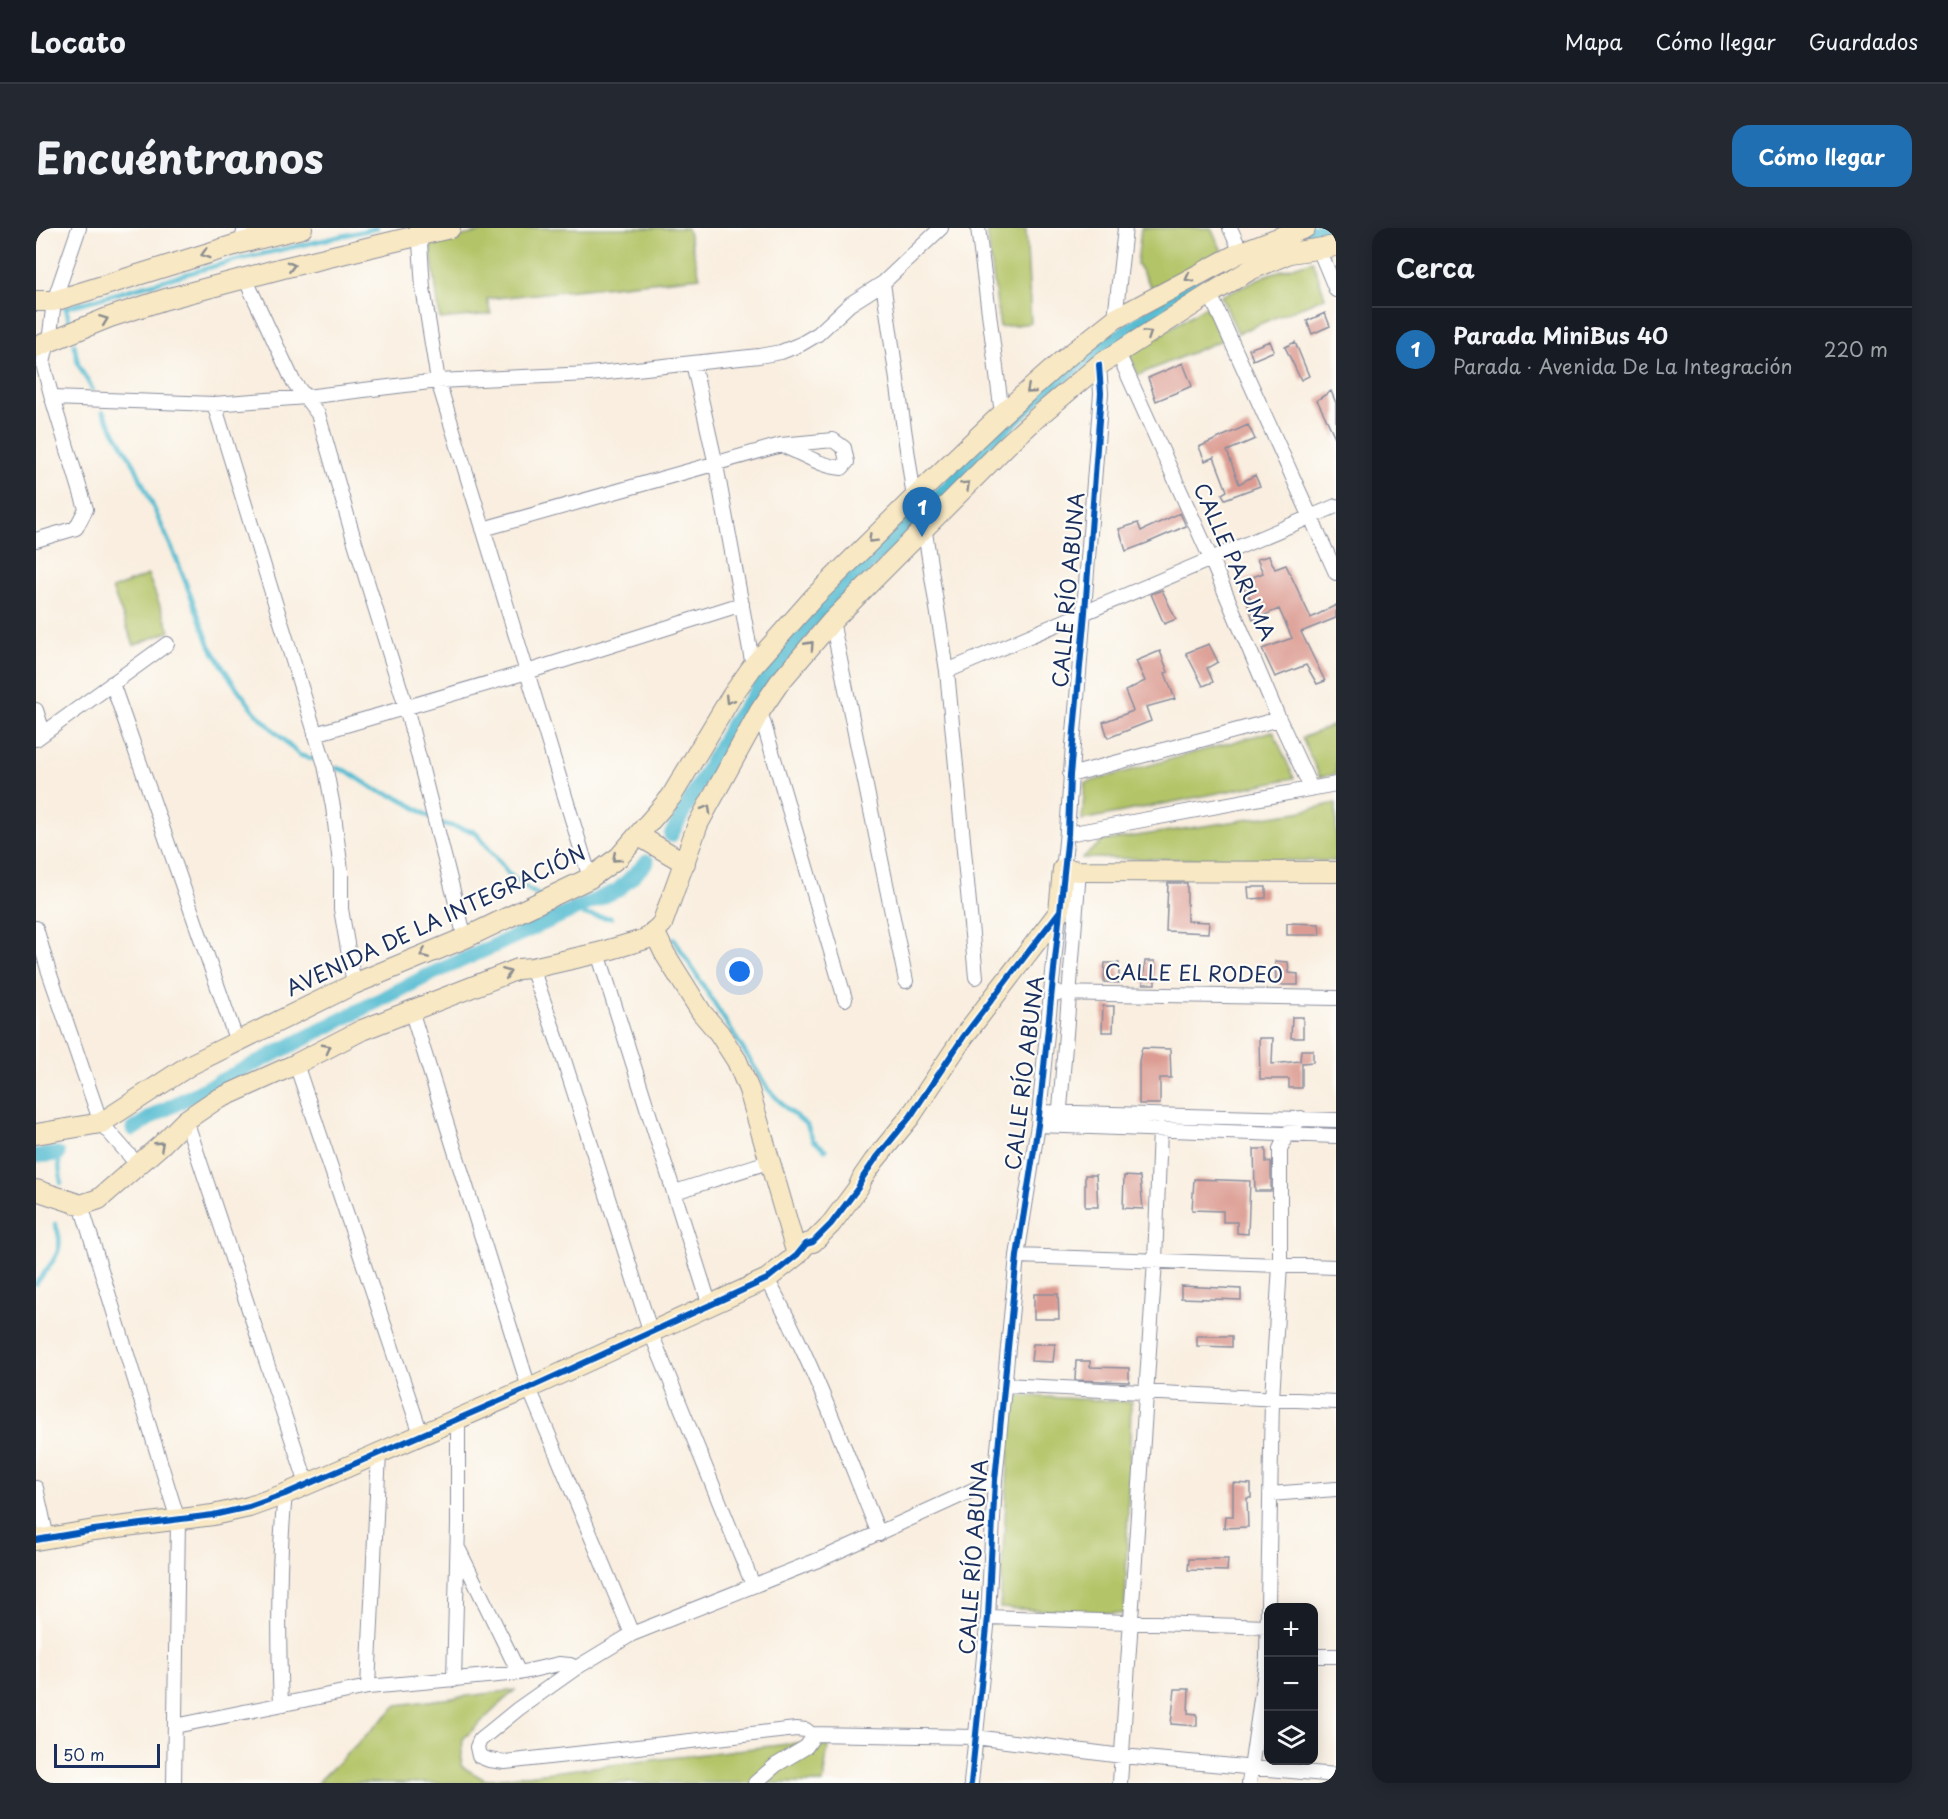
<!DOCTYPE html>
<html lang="es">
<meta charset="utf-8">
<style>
:root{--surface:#171b24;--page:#242831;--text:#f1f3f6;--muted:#9ea1a6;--line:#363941;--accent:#1f6fb2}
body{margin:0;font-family:"Playpen Sans",sans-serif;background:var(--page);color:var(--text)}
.controls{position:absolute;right:18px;bottom:18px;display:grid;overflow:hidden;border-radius:12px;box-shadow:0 3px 15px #0003}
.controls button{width:54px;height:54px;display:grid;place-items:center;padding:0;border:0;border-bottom:2px solid var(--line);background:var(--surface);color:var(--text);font:30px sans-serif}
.scale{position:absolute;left:18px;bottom:15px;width:106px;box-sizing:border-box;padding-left:6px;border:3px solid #1b2f5e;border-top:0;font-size:16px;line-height:21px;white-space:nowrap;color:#1b2f5e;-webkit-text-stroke:4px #fdfcf7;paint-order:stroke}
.you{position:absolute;left:704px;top:744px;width:21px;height:21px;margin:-15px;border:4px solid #fff;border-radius:50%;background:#1a73e8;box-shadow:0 0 0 9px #1a73e833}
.badge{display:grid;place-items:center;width:39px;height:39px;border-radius:50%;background:var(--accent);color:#fff;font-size:20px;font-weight:700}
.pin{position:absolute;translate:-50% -50px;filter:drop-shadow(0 2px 3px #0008)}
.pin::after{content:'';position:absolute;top:32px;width:21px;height:18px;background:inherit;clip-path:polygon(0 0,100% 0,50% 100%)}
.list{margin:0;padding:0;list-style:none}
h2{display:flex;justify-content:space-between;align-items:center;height:78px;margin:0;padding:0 24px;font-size:26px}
h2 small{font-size:20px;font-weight:400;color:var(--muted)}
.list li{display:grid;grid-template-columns:39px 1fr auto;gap:18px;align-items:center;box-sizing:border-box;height:84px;padding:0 24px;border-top:2px solid var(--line)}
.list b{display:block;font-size:22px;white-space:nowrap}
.list p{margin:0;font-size:20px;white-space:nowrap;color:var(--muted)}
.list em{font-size:20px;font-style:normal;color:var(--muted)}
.icon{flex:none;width:33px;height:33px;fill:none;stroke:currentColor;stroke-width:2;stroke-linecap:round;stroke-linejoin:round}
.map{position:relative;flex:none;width:1300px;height:1555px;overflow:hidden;border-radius:18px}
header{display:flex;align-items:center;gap:36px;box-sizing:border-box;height:84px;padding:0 30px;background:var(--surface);border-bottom:2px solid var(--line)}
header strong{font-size:28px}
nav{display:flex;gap:33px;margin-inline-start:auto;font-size:21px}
.intro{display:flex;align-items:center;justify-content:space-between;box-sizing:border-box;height:144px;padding:0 36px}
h1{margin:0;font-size:42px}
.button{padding:15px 27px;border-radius:18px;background:var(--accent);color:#fff;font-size:21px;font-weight:700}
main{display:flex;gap:36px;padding:0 36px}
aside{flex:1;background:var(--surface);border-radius:18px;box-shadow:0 3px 15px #0003}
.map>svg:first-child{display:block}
</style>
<header>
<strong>Locato</strong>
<nav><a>Mapa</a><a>Cómo llegar</a><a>Guardados</a></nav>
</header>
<div class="intro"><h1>Encuéntranos</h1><a class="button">Cómo llegar</a></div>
<main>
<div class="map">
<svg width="1300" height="1555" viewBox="0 0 1300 1555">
<rect width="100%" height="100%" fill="#fdfcf7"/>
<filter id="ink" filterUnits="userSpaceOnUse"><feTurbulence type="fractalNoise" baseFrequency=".0167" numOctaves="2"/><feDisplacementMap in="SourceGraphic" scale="12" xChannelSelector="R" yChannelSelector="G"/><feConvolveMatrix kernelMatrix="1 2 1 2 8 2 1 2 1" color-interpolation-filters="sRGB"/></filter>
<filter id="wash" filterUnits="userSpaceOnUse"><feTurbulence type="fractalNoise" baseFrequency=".008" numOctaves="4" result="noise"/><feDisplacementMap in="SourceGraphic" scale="24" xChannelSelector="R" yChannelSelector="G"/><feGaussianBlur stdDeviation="1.35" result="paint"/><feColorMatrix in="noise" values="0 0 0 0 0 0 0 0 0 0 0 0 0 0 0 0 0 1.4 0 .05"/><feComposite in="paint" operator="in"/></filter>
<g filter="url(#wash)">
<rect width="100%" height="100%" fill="#f9eedf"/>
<path fill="#b3c468" stroke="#677a63" stroke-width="1.5" d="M463,0H651L664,49L451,71L455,86L404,91L394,15Z
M1105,0H1175L1186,23L1116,60L1101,36Z
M990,1L995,95L964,99L951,4Z
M1277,33L1289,69L1202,105L1185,68L1233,46Z
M1170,78L1186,112L1102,147L1093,126Z
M112,347L134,403L98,417L76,361Z
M1300,496V546L1284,549L1266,510Z
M1237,503L1258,550L1046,592L1049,555Z
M1300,575V633L1046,630L1067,613L1262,584Z
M976,1167L1095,1174L1089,1386L964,1380Z
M479,1462L427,1511L425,1538L449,1552L760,1515L792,1518L787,1555H281L361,1477Z"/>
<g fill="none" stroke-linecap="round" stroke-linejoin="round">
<path stroke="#54bcd1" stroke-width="4.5" d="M29,80L200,32L341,0
M30,80L33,93
M38,116L42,136L56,161
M67,184L99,238L141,332L174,418L196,453L219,484L263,527L276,531
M301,540L311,543L340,562L364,570L394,589
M404,595L439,604L472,645L493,662L505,668
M548,687L575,690
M638,711L732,861L751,881L771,897L777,912L790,922
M22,926L25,955
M0,1056C14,1035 32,1024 19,996"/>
<path stroke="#54bcd1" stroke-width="15" d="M1258,9L1296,0
M635,607L696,496L740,437L798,369L915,256L945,222L1004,165L1049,131L1161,56
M97,901L122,885L393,747L582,662L611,634
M0,928L22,926"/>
</g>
<g id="blocks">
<path fill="#dc9c93" d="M1289,85L1294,98L1276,106L1271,93Z
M1234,113L1238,123L1217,132L1213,121Z
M1259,114L1273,148L1265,152L1249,119Z
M1147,135L1156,158L1120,173L1112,150Z
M1295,163L1300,175V211L1281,172Z
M1212,197L1219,211L1191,223L1203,256L1219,247L1224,258L1189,271L1186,266L1191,263L1178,229L1169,233L1163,219Z
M1144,285L1150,298L1111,315L1090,323L1083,301L1102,295L1105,303Z
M1233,328L1239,341L1250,337L1275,390L1300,377V390L1265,404L1289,453L1281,456L1270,437L1239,449L1226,421L1256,410L1243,381L1217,392L1211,373L1215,371L1204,354L1227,345L1221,331Z
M1126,362L1140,391L1128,396L1115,366Z
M1173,416L1182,434L1171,440L1177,454L1167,458L1150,425Z
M1124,423L1132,444L1129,445L1139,471L1110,479L1115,493L1072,510L1067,494L1097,483L1089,463L1109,453L1100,433Z
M1132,655H1151V693L1173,694L1172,705L1130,703Z
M1212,659H1230V670L1213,671Z
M1251,695L1283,696L1284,707H1251Z
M1109,733H1119V756H1107Z
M1239,733L1252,734L1253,745L1262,746V757H1240Z
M1069,735H1083V755L1068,754Z
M1067,778H1078L1077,804H1066Z
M1256,789H1267V810H1255Z
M1223,810H1237L1236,836L1264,833L1265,822H1277V834L1266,835V860H1253V851H1224Z
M1106,820L1134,821L1135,850H1124V876H1103V833Z
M1218,921H1230V934H1235V963H1219Z
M1049,947H1060L1062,979H1049Z
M1088,948L1104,949L1107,981L1087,980Z
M1158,951L1214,953L1212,1006L1201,1005V994H1187V983L1156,982Z
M1145,1058L1205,1061V1072L1145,1070Z
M998,1066H1022L1023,1091H998Z
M1161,1108H1196V1119L1161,1118Z
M997,1116H1019L1017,1134L995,1133Z
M1040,1133H1054V1139L1093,1140V1154L1039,1152Z
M1197,1255L1215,1256V1270H1211L1212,1299L1188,1300L1189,1288H1197Z
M1153,1331H1192L1191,1343L1152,1342Z
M1139,1461H1153L1152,1485L1161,1486V1498L1135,1496Z"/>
</g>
</g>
<g filter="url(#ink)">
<use href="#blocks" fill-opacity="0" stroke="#8a8e9e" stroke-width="1.5"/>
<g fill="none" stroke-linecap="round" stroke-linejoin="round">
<g stroke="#8a8e9e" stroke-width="16">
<path id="street" d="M383,0L387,60L402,153L554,650
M942,0L966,186
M1194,0L1205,24
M205,15L209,0
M1283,21L1300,62
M209,50L257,153L282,186L317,308L370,479L429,710
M847,55L878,270
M1174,66L1300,345
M1079,91L1089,0
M1082,125L1175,331L1243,491L1275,560
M657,135L680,237L717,438
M16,170L178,176L270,169L402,153L553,146L723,128L745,124L765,116L782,106L814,76L847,55L905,0
M178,176L289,537L297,579L305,643V681L318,756
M888,298L911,443L940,749
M447,301L745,217L797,212L808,220L811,234L806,240C783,238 766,225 745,217
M0,312L40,300L50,281L16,170L7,136L9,125L13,114L18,73L43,0
M796,393L870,753
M911,443L1300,278
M76,455L201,814
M0,482L7,504
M724,483L809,771
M279,506L491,444L706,376
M0,511L131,416
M1034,547L1243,491
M1032,606L1300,556
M1027,641C1033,596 1034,550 1038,505C1048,392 1057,279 1065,165L1063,137
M0,700L12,741L65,895L102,937
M562,725L674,1078
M496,740L527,829L615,1105L717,1357
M1016,765L1300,770
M375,782L493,1160L596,1406
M260,836L385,1206
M1003,884L1300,892
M150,892L271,1256
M1023,893L1043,643
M1002,897L1300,908
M639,964L735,933
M45,977L142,1292L138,1555
M981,1028L1300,1039
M731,1051C776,1132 808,1220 843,1306
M969,1157L1300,1174
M0,1260L11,1310
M1234,1266L1300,1261
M423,1322L483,1445
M952,1389L1231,1399
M1278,1428H1300
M418,1452L422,1297V1190
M332,1459L343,1224
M245,1476C242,1406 242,1335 249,1266
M139,1498L332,1459L483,1445L523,1436L534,1437L540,1440
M775,1506L939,1509L1086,1528L1300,1547
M719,1555L740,1537L770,1519L775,1512V1506L770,1502L760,1501L469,1534L453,1532L443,1528L441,1519L444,1512L482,1481L540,1440L596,1406L792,1328L959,1252
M935,1555L952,1389L959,1252L981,1028L1002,897L1023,684
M1084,1555L1119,1033L1124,901
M1213,1555L1231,1429L1236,1171L1244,1037V921L1251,906L1265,890"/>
</g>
<g stroke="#8a8e9e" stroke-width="22">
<path id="secondary" d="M0,73H18L205,15L266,0
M0,119L74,89L130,71L247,40L414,0
M603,608L649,635
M618,703L629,726L666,785L683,805L701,833L713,862L761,1027
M0,906L65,895L154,837L318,756L429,710L554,650L583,629L635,569L695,469L717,438L778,369L878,270L966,186L1026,133L1079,91L1205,24L1269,0
M0,962L45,977L63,971L125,917L150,892L178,873L260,836L326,802L482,741L496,740L562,725L610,711L626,696L662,596L724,483L743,455L796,393L970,218L1006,185L1063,137L1174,66L1214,42L1254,25L1300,18
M0,1312L58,1302L177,1287L213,1279L249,1266L493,1160L731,1051L761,1027L770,1016L777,1014L795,996L822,960L827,949L838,933L874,889L928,808L1023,684L1027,641L1043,643L1300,644"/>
</g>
<use href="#street" stroke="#fff" stroke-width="14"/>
<use href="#secondary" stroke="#f8e8c3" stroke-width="20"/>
<g stroke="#fdfcf7" stroke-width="10">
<path id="cycleway" d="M0,1312L58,1302L177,1287L213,1279L249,1266L493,1160L731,1051L761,1027L770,1016L777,1014L795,996L822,960L827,949L838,933L874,889L928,808L1023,684
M935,1555L952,1389L959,1252L981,1028L1002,897L1032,606L1034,547L1049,384L1065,165L1063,137"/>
</g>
<use href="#cycleway" stroke="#0057b8" stroke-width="6"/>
</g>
<defs><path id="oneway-chevron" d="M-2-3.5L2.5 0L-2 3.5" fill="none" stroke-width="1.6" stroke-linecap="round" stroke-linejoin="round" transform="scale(1.5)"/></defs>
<g stroke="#8a8c90">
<use href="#oneway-chevron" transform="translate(169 26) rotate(163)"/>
<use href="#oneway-chevron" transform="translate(255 38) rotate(-14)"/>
<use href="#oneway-chevron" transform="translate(1153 50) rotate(152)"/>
<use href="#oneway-chevron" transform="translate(68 92) rotate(-21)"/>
<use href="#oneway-chevron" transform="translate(1112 106) rotate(-33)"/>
<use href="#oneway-chevron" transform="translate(994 162) rotate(139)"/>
<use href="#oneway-chevron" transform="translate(930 257) rotate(-45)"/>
<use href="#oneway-chevron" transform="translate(836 311) rotate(135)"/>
<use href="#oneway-chevron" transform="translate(774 417) rotate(-48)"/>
<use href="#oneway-chevron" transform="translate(693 472) rotate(122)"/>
<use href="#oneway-chevron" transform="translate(671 581) rotate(-60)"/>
<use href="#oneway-chevron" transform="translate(580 630) rotate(139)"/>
<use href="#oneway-chevron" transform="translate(388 726) rotate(157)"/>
<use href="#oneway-chevron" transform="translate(471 745) rotate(-21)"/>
<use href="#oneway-chevron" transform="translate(291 820) rotate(-28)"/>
<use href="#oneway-chevron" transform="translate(124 917) rotate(-43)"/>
</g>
</g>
<g text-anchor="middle" stroke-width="4.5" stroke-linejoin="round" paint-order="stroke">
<g font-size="21" fill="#1b2f5e" stroke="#fdfcf7">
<text transform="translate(1198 334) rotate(66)" y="7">CALLE PARUMA</text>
<text transform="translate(1033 362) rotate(-85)" y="7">CALLE RÍO ABUNA</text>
<text transform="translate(400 693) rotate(-25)" y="7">AVENIDA DE LA INTEGRACIÓN</text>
<text transform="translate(1158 746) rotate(1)" y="7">CALLE EL RODEO</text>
<text transform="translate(989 845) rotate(-83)" y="7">CALLE RÍO ABUNA</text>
<text transform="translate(938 1329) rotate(-86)" y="7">CALLE RÍO ABUNA</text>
</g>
</g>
</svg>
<div class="controls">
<button>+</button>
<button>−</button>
<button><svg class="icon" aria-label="layers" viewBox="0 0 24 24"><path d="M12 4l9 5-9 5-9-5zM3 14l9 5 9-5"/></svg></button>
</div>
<div class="scale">50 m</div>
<div class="you"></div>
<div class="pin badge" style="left:886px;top:309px">1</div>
</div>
<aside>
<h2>Cerca<small></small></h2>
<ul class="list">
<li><span class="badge">1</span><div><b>Parada MiniBus 40</b><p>Parada · Avenida De La Integración</p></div><em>220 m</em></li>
</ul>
</aside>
</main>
